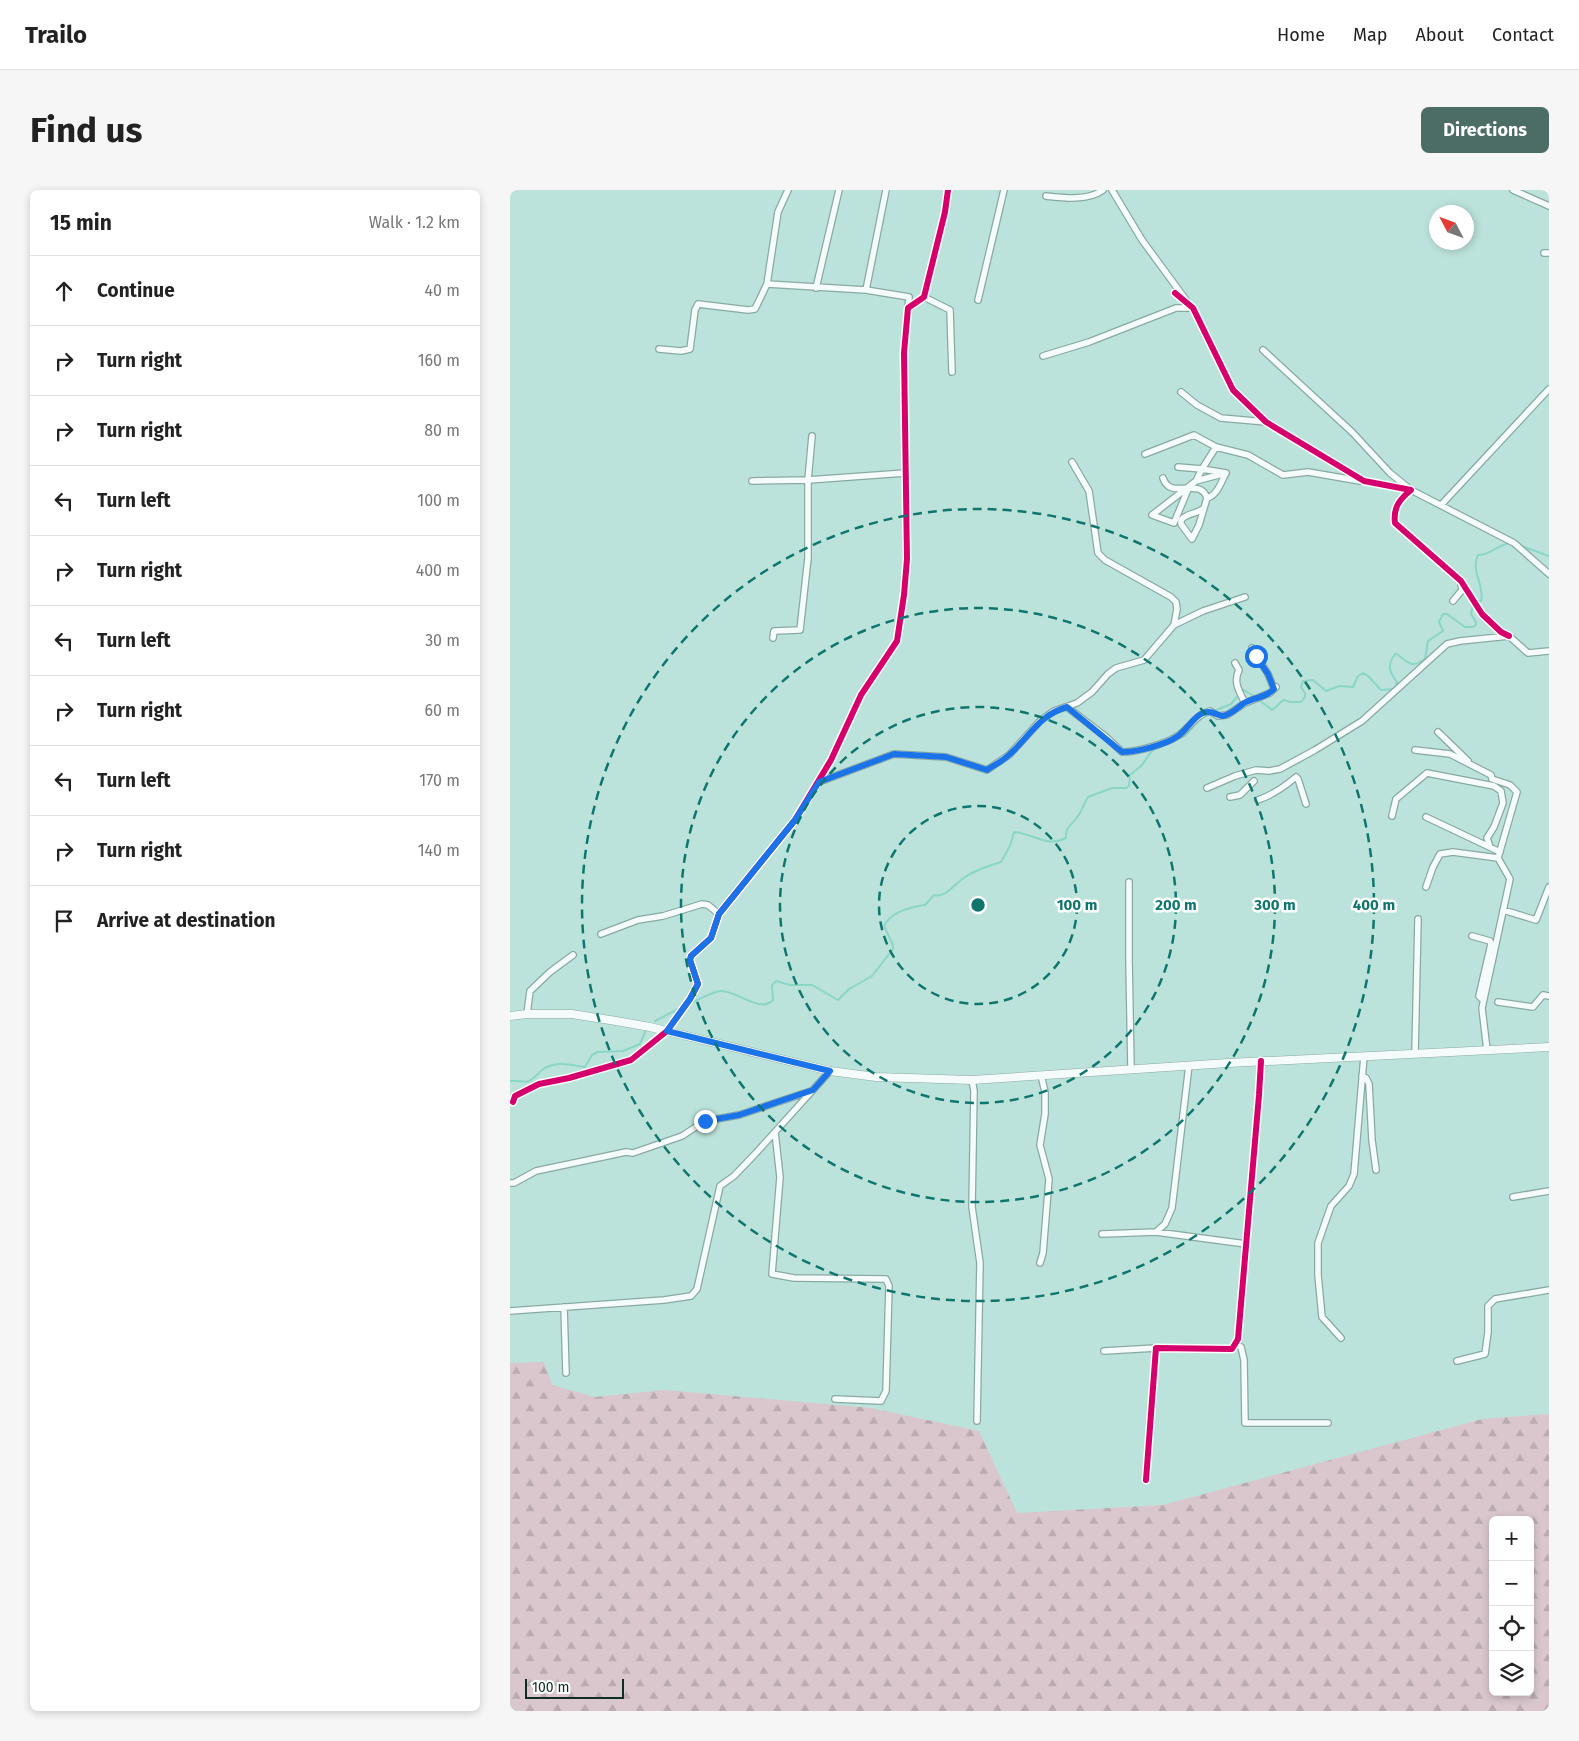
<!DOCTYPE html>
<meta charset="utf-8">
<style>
:root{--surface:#fff;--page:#f6f6f6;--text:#222;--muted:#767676;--line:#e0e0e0;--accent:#4b6d66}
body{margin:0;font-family:"Fira Sans",sans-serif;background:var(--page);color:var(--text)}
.controls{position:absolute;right:15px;bottom:15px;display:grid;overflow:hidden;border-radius:8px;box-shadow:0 2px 8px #0003}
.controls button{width:45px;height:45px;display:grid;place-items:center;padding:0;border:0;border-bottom:1px solid var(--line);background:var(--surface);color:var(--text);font:25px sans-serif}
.compass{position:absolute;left:919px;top:15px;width:45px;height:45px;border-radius:50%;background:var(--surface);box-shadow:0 2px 8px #0003;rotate:311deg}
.scale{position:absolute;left:15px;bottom:12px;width:99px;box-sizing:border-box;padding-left:5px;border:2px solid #0e2d27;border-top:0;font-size:14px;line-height:18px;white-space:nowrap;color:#0e2d27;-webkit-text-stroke:4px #fff;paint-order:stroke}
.stop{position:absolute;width:15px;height:15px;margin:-11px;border:4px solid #1a73e8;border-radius:50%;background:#fff}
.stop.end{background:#1a73e8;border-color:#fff;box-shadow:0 1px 5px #0008}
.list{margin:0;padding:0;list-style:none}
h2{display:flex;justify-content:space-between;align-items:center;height:65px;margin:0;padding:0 20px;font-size:21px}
h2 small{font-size:16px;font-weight:400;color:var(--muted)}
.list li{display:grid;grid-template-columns:32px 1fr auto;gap:15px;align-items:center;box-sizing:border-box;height:70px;padding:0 20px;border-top:1px solid var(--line)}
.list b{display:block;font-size:19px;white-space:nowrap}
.list em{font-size:16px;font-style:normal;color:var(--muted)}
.icon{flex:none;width:28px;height:28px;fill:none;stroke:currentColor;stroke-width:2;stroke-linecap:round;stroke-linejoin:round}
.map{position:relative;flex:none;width:1039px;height:1521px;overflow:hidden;border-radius:8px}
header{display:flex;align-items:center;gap:30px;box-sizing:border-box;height:70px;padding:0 25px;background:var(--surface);border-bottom:1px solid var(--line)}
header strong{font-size:24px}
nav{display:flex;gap:28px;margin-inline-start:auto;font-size:18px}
.intro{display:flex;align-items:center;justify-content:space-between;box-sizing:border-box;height:120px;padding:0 30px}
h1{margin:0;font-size:35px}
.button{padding:12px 22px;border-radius:8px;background:var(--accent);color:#fff;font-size:18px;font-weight:700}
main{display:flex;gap:30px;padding:0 30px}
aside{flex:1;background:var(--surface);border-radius:8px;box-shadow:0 2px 8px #0003}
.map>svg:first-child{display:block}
</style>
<header>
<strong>Trailo</strong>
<nav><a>Home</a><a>Map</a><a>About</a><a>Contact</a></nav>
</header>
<div class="intro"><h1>Find us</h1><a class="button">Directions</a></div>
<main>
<aside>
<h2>15 min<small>Walk · 1.2 km</small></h2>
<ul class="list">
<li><svg class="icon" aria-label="ahead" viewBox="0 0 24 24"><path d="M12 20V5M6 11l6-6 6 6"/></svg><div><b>Continue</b></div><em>40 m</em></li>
<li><svg class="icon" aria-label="right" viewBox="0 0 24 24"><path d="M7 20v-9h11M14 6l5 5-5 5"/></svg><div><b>Turn right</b></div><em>160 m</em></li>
<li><svg class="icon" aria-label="right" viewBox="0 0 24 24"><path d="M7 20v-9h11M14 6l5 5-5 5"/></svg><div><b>Turn right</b></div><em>80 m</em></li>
<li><svg class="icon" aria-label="left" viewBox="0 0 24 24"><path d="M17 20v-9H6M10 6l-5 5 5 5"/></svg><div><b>Turn left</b></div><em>100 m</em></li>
<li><svg class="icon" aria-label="right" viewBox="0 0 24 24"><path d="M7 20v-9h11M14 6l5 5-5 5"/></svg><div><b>Turn right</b></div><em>400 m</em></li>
<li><svg class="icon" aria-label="left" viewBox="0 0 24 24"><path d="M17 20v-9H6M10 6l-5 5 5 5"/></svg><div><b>Turn left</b></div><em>30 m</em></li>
<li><svg class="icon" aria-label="right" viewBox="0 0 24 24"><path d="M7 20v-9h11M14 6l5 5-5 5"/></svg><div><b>Turn right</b></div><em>60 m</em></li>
<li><svg class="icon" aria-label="left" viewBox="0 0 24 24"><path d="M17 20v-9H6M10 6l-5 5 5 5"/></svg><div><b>Turn left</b></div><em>170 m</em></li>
<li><svg class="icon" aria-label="right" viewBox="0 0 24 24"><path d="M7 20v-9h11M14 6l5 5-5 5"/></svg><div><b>Turn right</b></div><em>140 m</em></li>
<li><svg class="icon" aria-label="arrive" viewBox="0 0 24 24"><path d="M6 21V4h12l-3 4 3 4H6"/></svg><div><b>Arrive at destination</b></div></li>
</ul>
</aside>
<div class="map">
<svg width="1039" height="1521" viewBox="0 0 1039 1521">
<defs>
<pattern id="forest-firs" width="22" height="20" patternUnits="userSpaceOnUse" patternTransform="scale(1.25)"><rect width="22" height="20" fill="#d9c7cd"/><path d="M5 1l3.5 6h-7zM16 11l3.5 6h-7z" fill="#b9abb0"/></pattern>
</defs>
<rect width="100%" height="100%" fill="#bce3db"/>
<path fill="url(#forest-firs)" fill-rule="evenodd" d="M34,1172L42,1195L85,1207L155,1200L361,1218L469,1241L507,1323L653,1315L972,1229L1039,1224V1521H0V1173ZM983,1330H1020V1502H983Z"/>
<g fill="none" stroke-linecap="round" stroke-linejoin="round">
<path stroke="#8ad6c7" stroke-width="2" d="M1009,355L1039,366
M966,412L971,411C975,396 960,380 968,365C979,366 987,355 1000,353
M732,499L744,506
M749,510L762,520C767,518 769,512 774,510L780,512H791L795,507V503L791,497L793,491L803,490L816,501L829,496L843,497L848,486L853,483L858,486L871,500L885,499L887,492C879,482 877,475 885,464H887C897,472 902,479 915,469L918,451L933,441L929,432L933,424H937L955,437H963L966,435V432L961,424L963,414
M704,521L721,514L727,507
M669,548L675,546L691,528
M181,813C190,809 201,802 211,801C226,800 250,824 263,810L262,795L266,791L280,795H302L328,810L339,799L362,786L383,759V755L374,736C381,722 400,717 415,715L424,705C435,708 443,696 451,690C462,681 478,676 491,672L500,656L504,642C522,643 537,658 556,648C555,637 562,635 568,626C572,621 574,613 578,607L602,598H616L619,596L620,585L632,575L641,562L646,558
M145,831L172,817
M0,891C7,890 14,893 19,891C25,888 30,881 35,878C48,871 61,875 75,877L82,865L88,862L113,861L130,854L136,840"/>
<g stroke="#89a9a3" stroke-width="8">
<path id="minor" d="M278,0L268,22L257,94L356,100L376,0
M602,0L632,50L676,110
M1003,0L1039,16
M536,6C554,8 578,11 593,0
M1034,63H1039
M306,98L329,0
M356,100L399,107L398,118
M665,103L683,118L723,200L756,232L854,291L901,300C890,309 883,317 885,333L951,391L972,424L991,442L999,446
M414,107L440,120L442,182
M468,110L494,0
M149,159L171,161L180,159L185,120L188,114L238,120L245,119L257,94
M753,160L842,242L880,283L901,300L1004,353L1039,384
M533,166L579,152L666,118H683L682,117
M671,202L687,215L711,228L756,232
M635,264L684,245L706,257L738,265L773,285L798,282L850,291
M562,272L579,301L588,363L595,370L661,407L666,412L667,419L664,435
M668,277L692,279L706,257
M692,279L716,283L686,291Z
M653,288C660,311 690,286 697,308
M242,291L298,290L395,283
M679,297L664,333L642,325L686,291
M932,314L1039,199
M693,319C686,324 677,323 671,330V334L682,349L689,335L697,308C707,306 711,292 716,283
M943,411L952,400L951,393
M263,448L264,441L290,440L298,368V290L302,246
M742,458L758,484L764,499
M725,473L729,480C723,492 729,501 735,513
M557,517L596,547L612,562C627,562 656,554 669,545C680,537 686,525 700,521L708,526L717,525L735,513L760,503L766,497
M928,542L958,571
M905,560L940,564L981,585L982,589L1000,595L1007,602L988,668L1000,689L972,818L977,860
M309,592L384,564L436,567L477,580L499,565L531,530L544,521L567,513L582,502L598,484L606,478L634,470L664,435L693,421L735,407
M697,598L725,586L746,580L759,581L770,579L805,560L852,531L937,454L950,451L999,446L1018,463L1039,461
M720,607L730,605L744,591
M748,610C763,605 774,597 786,587L788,589L796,614
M882,626L886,609L917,583L984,596L991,601L993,613L984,637L977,648L980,657
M916,627L990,662
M619,692V770L621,879
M916,697L923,677L930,664L943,662L988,668
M993,720L1026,730L1039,697
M91,744L128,730L153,726L192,714L198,715L209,724
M962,746L980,751L981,754L969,806L973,810
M988,812L1023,817L1033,805L1039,806
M17,824L20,801L40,782L63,765
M905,864L908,729
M852,886L856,888L859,894L862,950L866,980
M462,890L464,901L462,1017L470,1073L467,1231
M3,912L5,906L29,894L59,888L121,870L157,841L180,809L188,794L180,770L181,766L201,748L209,724L285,630L321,570L351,505L387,451L394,405L397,369L394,163L398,118L414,107L435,22L438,0
M265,942L270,987L262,1084L284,1088L376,1089L379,1096L376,1201L371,1211L325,1209
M0,993H4L26,981L116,962L123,963L172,946L195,931L229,925L301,901
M1003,1007L1039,1001
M646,1042L655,1034L662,1018L679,875
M592,1044L646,1042L736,1054
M530,1073L533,1063L539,989L530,955L535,924V902L531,885
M54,1117L56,1183
M0,1121L154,1110L181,1106L187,1099L210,996L224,986L246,963L320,881
M831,1148L812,1127L808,1085V1053L821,1016L839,996L844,984L854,866
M725,1154L731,1157L734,1170L735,1233H818
M594,1161L646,1158
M947,1171L975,1164L978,1142V1116L985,1109L1039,1100
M636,1290L646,1158L722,1159L728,1149L749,905L751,871"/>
</g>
<g stroke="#89a9a3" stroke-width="9">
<path id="secondary" d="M0,826L17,824H62L106,831L140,837L320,881L366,887L462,890L718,873L1039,857"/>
</g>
<use href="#minor" stroke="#f5fbfa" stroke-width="5.5"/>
<use href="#secondary" stroke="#f5fbfa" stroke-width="8"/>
<g stroke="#fff" stroke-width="9">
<path id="cycleway" d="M665,103L683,118L723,200L756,232L854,291L901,300C890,309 883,317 885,333L951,391L972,424L991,442L999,446
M3,912L5,906L29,894L59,888L121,870L157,841L180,809L188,794L180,770L181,766L201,748L209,724L285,630L321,570L351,505L387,451L394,405L397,369L394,163L398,118L414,107L435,22L438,0
M636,1290L646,1158L722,1159L728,1149L749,905L751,871"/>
</g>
<use href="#cycleway" stroke="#d6006c" stroke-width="6"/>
</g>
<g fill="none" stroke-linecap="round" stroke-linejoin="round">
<path stroke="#1a73e8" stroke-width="6" d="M195,931L229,925L303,900L320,881L157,841L180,809L188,794L180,770L181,766L201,748L209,724L285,630L309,592L384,564L436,567L477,580C484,575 493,571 500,564C520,546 529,525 557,517L612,562C627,562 655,555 668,546C678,539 686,522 698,522C703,521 708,526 713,526C722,524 727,518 734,513C744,507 756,508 764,499L758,484L746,466"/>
</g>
<g fill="none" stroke="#0f766e" stroke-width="2.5" stroke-dasharray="9 6">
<circle cx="468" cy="715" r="99"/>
<circle cx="468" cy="715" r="198"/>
<circle cx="468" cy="715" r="297"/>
<circle cx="468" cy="715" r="396"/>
</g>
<circle cx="468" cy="715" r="8" fill="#0f766e" stroke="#fff" stroke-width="2.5"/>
<g font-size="15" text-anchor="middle" font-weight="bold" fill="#0f766e" stroke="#fff" stroke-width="5" stroke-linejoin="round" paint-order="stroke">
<text x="567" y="720">100 m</text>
<text x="666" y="720">200 m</text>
<text x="765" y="720">300 m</text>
<text x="864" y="720">400 m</text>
</g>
</svg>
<div class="controls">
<button>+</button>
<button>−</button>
<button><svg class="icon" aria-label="locate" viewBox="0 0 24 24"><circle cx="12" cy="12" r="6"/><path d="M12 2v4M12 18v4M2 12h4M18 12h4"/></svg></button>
<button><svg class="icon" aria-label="layers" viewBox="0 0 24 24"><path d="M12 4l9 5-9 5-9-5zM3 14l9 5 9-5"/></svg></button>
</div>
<svg class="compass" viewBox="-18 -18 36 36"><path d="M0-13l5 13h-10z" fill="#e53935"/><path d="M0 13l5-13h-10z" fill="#767676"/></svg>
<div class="scale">100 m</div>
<div class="stop" style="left:746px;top:466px"></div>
<div class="stop end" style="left:195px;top:931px"></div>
</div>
</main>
